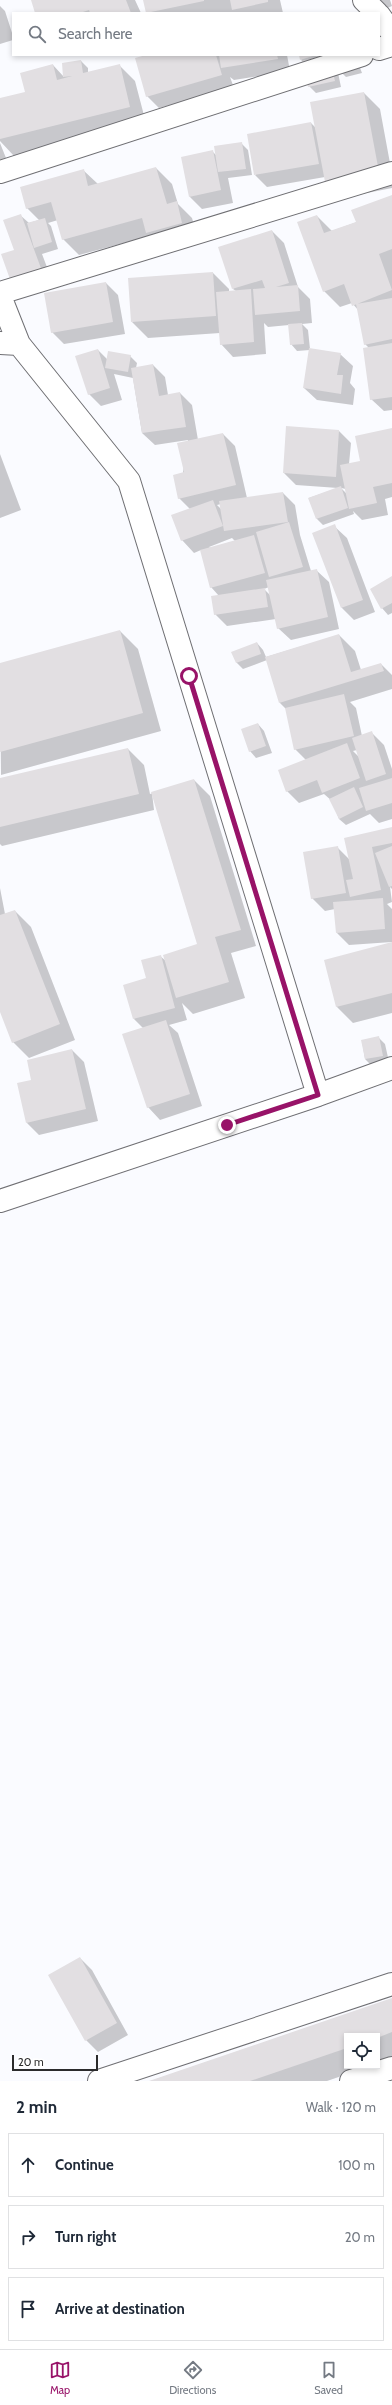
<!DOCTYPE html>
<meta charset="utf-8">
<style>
:root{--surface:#fff;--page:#f2f2f3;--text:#1f2937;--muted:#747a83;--line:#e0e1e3;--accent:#981368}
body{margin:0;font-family:Cabin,sans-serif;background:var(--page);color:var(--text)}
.controls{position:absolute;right:12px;bottom:12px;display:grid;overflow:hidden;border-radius:0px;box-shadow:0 2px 6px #0003}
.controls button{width:36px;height:36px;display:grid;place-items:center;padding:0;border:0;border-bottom:1px solid var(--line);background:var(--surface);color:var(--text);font:20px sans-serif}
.scale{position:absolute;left:12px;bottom:10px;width:86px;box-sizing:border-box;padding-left:4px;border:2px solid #2b2b2c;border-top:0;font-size:11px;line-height:14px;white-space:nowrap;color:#2b2b2c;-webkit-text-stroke:3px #fff;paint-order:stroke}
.stop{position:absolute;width:12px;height:12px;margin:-9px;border:3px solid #981368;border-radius:50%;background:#fff}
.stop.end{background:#981368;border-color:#fff;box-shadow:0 1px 4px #0008}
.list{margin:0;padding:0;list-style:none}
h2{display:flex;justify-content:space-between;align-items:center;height:52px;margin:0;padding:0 16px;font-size:17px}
h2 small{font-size:13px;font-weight:400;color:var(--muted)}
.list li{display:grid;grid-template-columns:26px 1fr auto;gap:12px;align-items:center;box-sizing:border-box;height:64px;margin:0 8px 8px;padding:0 8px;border:1px solid var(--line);border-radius:0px}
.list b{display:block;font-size:15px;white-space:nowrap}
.list em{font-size:13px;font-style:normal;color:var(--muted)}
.icon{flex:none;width:22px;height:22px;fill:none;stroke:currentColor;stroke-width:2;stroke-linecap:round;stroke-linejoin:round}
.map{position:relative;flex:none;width:392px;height:2081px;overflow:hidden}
.search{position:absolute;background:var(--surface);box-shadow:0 2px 6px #0003;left:12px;right:12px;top:12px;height:44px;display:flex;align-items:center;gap:10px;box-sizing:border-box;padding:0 14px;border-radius:0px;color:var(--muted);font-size:15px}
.sheet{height:268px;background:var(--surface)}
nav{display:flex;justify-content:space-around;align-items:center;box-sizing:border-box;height:56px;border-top:1px solid var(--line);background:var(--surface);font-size:11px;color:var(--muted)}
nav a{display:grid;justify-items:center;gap:2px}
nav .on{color:var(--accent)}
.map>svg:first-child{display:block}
</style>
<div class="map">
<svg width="392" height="2081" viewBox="0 0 392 2081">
<rect width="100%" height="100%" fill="#fafbff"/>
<path fill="#0003" fill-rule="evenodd" d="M32,0H135L141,13H36Z
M144,0H280L283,13H147Z
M357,0H390L392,6L376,13Z
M0,6L5,11L13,36V40L0,44Z
M150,55H287L290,71L234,80L230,77L234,88L159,108L147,96Z
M300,55H355L362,73L346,77L337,68L341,87L316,93L309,86Z
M81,61L88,68V73L119,65L135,81L146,123L14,156L0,141V99L26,93L53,65L64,77L63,64Z
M364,93L380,109L392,174V188L342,198L325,177L267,187L255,175L311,123L316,128Z
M0,143L6,158L0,160Z
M241,143L248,150L252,175L228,178L233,203L202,209L190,197L182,158L212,151L217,156Z
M156,168L172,184L178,204L192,218L198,239L150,236L79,255L63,239L58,220L48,223L51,226L58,249L42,254L53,283L15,250L20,215L29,223L39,220L27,208L83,170L98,184Z
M392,196V410L384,411L371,399L369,348L365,344L359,311L352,303L340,307L324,291L317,216L332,231L357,222Z
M272,231L284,243L298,287L310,299L312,323L302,324L308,330L310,349L340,354L353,366L350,383L355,389L353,405L317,400L304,388L310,350L297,351L291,344L289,325L268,327L264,323L266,354L233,357L221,344L220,333L148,338L132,322L213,273L229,289V292L236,291L233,289Z
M106,283L118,295L125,334L64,344L52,332Z
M98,350L108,360L130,356L137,363L136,368L153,365L165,377L168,395L180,393L192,405L198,440L223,434L235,446L247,498L283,493L295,505L300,535L311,571L316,570L329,582L339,629L291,640L278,628L276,619L227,626L215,614L219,596L211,587L201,550L194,553L182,540L190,509L179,498L188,440L155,445L142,433L133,378L114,374L122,400L101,406L89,394ZM221,504V509L217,505ZM232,538L235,541L210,548L209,547ZM269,587L271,596L264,589Z
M392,429V497L385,499L388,515L362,520L353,511L354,514L323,525L317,519L309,498L338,488L296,485L284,473L339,431L351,443L349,464L361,462ZM341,488L346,489L347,494Z
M0,454L21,510L0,518Z
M334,526L347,538L375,612L354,620L342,608Z
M392,577V613L388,615L382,608Z
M120,631L138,649L161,731L1,775L0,664Z
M339,635L355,651L361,670L381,664L392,675V689L350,702L356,708L362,736L372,733L384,745L392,769V819L379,823L370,814L346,825L339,819L332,801L324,794L299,803L287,791L306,760L295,749L286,709L280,703L267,660L243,669L236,662L257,643L263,650L266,657ZM357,750L359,757L353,751Z
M258,724L264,731L272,753L256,758L250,751Z
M128,749L144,765L150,794L194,780L210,796L256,946L231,953L245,998L193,1014L182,1003L187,1020L169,1025L178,1033L202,1106L160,1120L148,1107L143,1028L134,1019L148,979L160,956L166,961L198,945L152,793L154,810L2,846L0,844V780Z
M392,828V889L390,887L392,902L387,904L392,909V942L349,945L337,933L335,909L325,911L312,898L337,847L350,860Z
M0,888L5,914L15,911L31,927L75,1040L29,1058L13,1042L0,1009Z
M392,943V1013L353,1023L337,1007L325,961Z
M379,1038L385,1044L389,1062L372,1066L365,1059L362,1041Z
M72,1050L84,1062L98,1121L39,1135L27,1123L33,1080Z
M80,1958L92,1970L128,2035L98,2052L86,2040Z
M392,1999V2059L377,2064V2036H347V2066H371L327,2081H151Z"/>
<path fill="#e2dfe2" d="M31,0H126L131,13H90L89,10L80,13H35Z
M143,0H204V1L146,13Z
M230,0H268V2L232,10Z
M146,55H216L222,75L146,97L135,58Z
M219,55H277L278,59L221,68Z
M299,55H316L300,60Z
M329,55L335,81L308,87L302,61Z
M81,60L83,73L120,64L130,107L0,139V98L25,92L20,73L53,64L57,80L72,76L63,77L62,63Z
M364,92L379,172L325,182L310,102Z
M311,122L319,164L254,175L247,134Z
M242,142L246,169L218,172L214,146Z
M213,150L221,190L189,197L181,157Z
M156,167L167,204L177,201L182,223L146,233L142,218L62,240L51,202L26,209L20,187L84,169L88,186Z
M392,195V249L379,254L392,290L352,306L344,284L323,292L297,222L317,215L324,233L356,222L351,210Z
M21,214L42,271L11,282L1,254L14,250L3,220Z
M45,218L52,242L34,248L27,223Z
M272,230L289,283L276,287L298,285L300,311L255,315L253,289L265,288L262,280L232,289L218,247Z
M213,272L216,316L131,322L128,278Z
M106,282L113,322L51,333L44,293Z
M251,289L254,342L220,345L216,292Z
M392,298V339L364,345L356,304Z
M302,323L304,344L290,345L288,324Z
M392,343V397L370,400L363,348Z
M309,348L341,353L337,375H343L341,394L303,388Z
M98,349L110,388L88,395L75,356Z
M108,351L131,355L128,372L105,368Z
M153,364L159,396L180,392L186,427L142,433L131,368Z
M286,426L339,430L336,477L283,473Z
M392,428V483L373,487L377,503L349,509L340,465L360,461L355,436Z
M223,433L236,485L178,499L173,475L184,472L177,443Z
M341,486L348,508L316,519L308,498Z
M283,492L288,522L224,531L219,501Z
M213,500L223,526L181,541L171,515Z
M289,522L303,567L269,577L256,532Z
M335,524L363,600L341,608L312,533Z
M254,535L265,573L210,588L200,550Z
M317,569L328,617L277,629L266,580Z
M392,576V603L381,609L370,589Z
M265,588L268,607L214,615L211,596Z
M120,630L143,713L0,752V663Z
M339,634L351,672L381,663L384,671L279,703L265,657Z
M257,642L261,654L236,663L231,652Z
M344,694L354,736L294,750L285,708Z
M258,723L266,746L249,752L241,729Z
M372,731L386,774L366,781L352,738Z
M347,743L360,778L322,793L317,780L286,792L278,770Z
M128,748L139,794L0,827V778Z
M392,778V803L366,811L359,788Z
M194,779L241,930L215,937L229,982L176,998L163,955L197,944L151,792Z
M354,787L363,807L339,819L329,799Z
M392,827V843L372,847L381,890L350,897L346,880L353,879L344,838Z
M338,846L346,893L311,899L303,852Z
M392,846V886L389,887L375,853Z
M383,898L385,929L336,933L333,902Z
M15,910L60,1024L12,1043L0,1012V915Z
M392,942V993L336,1007L324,960Z
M161,955L175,1008L133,1019L123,985L146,978L141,960Z
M166,1020L190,1094L147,1108L122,1034Z
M379,1036L383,1056L365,1059L361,1040Z
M72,1049L86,1109L26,1123L17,1083L31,1080L27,1060Z
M80,1957L117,2023L85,2041L48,1975Z
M392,1998V2032L377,2038L347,2036V2048L250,2081H149Z"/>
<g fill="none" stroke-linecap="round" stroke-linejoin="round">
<g stroke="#6f6f73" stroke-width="24">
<path id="minor" d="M364,0L377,13
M379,15L392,33
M379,49L392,45
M0,172L362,55
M0,293L392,173
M0,296L19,344
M0,343L19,344L129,481L318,1095
M0,1201L318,1095L392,1068
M99,2081L392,1984
M351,2081L392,2068"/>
</g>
<use href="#minor" stroke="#fff" stroke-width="22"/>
</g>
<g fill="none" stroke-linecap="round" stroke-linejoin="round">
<path stroke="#981368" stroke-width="5" d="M189,676L318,1095L227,1125"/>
</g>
</svg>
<div class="controls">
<button><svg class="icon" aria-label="locate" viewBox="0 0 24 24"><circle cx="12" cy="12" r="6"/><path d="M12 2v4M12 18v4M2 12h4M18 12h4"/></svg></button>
</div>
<div class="scale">20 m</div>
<div class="stop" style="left:189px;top:676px"></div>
<div class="stop end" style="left:227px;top:1125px"></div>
<div class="search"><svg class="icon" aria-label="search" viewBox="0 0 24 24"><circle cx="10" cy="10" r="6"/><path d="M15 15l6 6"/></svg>Search here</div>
</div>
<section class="sheet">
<h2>2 min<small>Walk · 120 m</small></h2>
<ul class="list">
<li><svg class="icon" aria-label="ahead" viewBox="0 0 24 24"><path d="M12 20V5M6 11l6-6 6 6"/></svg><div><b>Continue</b></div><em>100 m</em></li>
<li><svg class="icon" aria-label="right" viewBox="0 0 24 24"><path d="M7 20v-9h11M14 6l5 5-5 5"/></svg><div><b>Turn right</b></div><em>20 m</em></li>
<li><svg class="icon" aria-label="arrive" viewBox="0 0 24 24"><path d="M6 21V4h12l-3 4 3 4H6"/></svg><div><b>Arrive at destination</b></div></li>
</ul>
</section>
<nav>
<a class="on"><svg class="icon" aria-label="map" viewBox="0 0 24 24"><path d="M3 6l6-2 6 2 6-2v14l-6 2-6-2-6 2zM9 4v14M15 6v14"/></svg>Map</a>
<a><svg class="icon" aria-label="directions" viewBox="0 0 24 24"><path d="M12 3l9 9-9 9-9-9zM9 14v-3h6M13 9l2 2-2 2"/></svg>Directions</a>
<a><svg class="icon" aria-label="saved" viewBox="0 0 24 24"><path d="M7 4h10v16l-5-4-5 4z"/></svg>Saved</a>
</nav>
